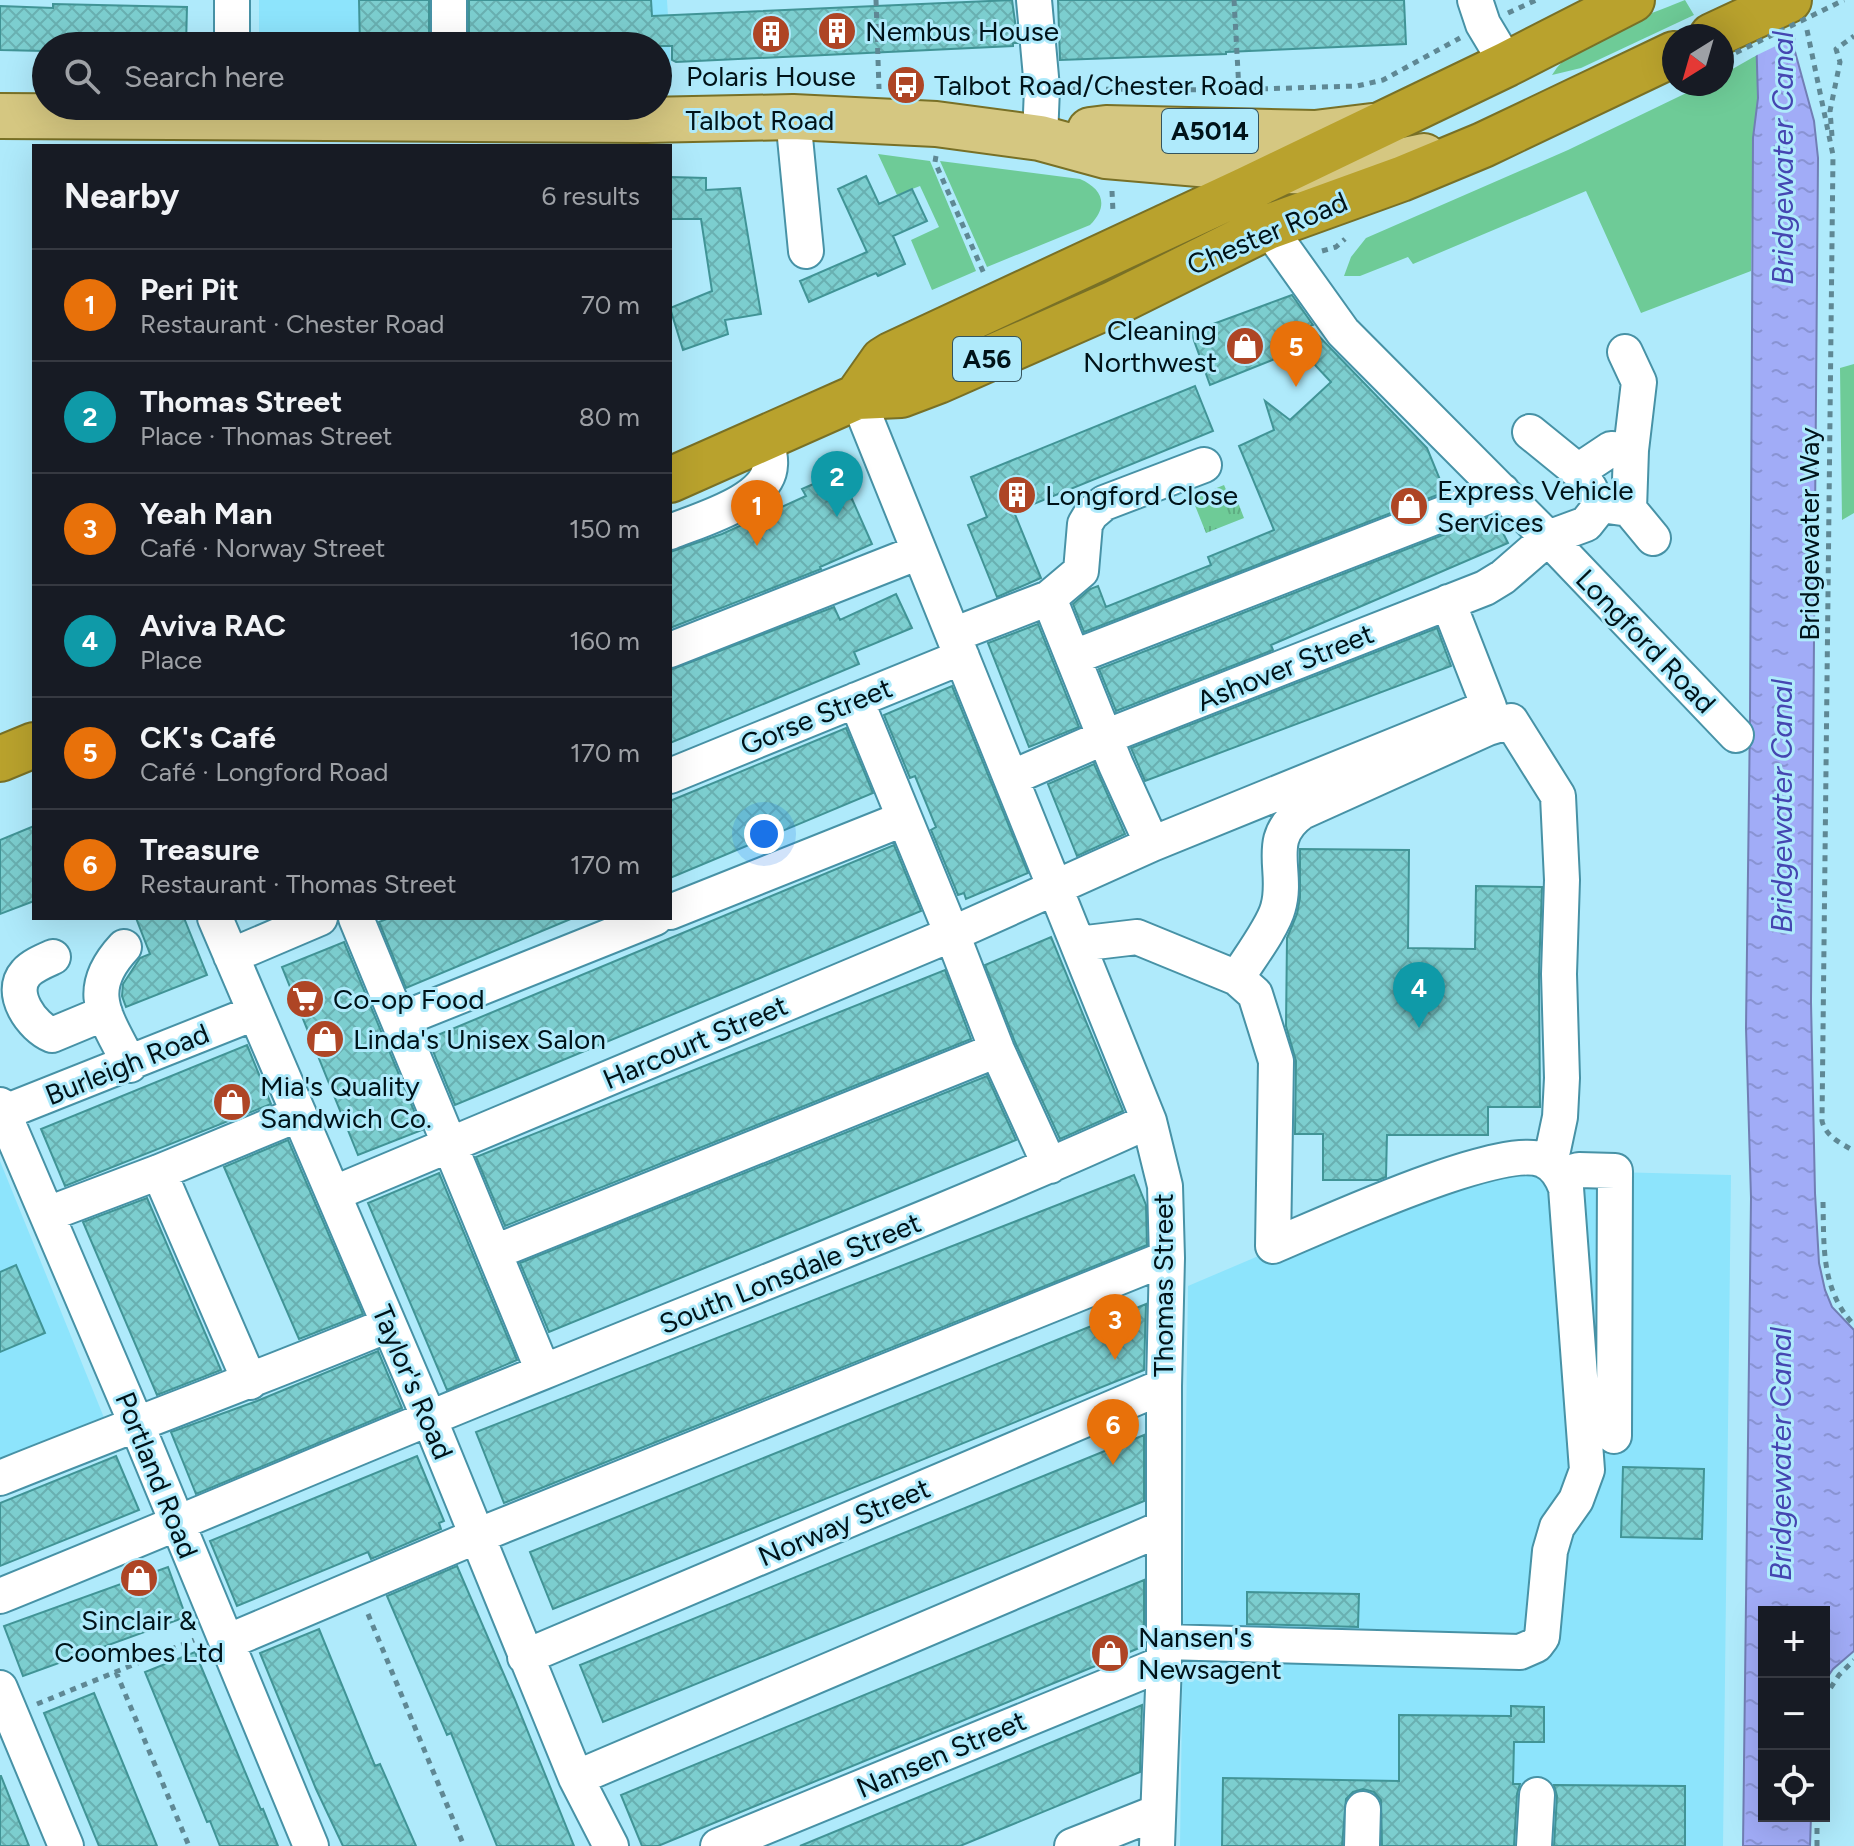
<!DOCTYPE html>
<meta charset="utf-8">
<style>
:root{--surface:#171b24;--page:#20242c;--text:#f1f3f6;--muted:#9ea1a6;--line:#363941;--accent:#2563eb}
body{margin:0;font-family:Figtree,sans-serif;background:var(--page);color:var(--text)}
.controls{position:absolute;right:24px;bottom:24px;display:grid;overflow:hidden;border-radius:0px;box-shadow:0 8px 32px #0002}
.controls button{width:72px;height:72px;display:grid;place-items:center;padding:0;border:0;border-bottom:2px solid var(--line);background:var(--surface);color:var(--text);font:40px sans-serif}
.compass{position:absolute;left:1662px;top:24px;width:72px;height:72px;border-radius:50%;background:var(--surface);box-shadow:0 8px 32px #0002;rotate:217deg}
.you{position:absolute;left:764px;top:834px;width:28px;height:28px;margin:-20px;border:6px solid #fff;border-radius:50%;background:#1a73e8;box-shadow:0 0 0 12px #1a73e833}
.badge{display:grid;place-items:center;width:52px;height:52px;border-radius:50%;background:var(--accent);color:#fff;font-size:26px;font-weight:700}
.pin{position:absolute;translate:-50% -66px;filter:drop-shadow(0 2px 4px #0008)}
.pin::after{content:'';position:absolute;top:42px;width:28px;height:24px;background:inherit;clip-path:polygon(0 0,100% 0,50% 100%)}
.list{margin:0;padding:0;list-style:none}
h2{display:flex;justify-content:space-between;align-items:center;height:104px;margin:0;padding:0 32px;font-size:34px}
h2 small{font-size:26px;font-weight:400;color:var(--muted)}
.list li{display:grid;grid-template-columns:52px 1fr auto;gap:24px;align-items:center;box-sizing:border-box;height:112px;padding:0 32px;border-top:2px solid var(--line)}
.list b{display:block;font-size:30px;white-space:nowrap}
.list p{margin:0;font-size:26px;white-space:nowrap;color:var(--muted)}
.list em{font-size:26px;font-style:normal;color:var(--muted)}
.icon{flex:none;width:44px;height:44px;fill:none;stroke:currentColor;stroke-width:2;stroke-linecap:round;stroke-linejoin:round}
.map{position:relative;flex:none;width:1854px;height:1846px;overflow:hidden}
.search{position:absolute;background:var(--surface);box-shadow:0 8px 32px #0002;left:32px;top:32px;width:640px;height:88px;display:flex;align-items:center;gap:20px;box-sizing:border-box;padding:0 28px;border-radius:44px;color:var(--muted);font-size:30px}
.panel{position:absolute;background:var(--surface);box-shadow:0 8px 32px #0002;left:32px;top:144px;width:640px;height:776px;border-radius:0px}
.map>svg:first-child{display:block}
</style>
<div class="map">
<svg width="1854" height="1846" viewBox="0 0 1854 1846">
<defs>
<pattern id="park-tufts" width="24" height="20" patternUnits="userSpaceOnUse" patternTransform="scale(2)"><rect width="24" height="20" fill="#6ecb97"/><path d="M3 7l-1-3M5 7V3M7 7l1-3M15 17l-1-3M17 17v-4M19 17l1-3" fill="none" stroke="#5ead82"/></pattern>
<pattern id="water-ripples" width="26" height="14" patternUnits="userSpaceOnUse" patternTransform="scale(2)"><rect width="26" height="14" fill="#a1acf7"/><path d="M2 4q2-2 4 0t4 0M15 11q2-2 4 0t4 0" fill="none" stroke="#8993d3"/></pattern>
<pattern id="building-cross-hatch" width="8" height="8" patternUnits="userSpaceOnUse" patternTransform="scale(2)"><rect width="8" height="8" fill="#7ccecf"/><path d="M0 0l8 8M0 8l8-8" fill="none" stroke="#69b0b1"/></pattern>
</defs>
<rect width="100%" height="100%" fill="#afeafb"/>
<path fill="#8de4fc" d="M259,0H667L672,82H658V46H259Z
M0,1161L109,1430L0,1475Z
M1489,1169L1731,1175L1723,1846H1180L1188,1286L1444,1177Z"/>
<path fill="#6ecb97" d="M1685,0L1694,15L1581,68L1552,75C1576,35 1643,18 1685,0Z
M1757,55L1758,98L1753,138L1751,271L1641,313L1586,191L1413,264L1408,257L1360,276H1344L1351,257L1366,238L1568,150L1705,84H1722V75Z
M878,154L930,161L976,271L932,290L911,240L939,227L920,186L897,195Z
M940,161L1080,179C1103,189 1109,206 1090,225L987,267Z
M1854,364V513L1842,520L1840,368Z"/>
<path fill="url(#park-tufts)" d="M1224,485L1228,494L1234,492L1244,518L1206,533L1192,498Z"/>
<path fill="url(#water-ripples)" stroke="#717eb4" stroke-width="2" d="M1755,0H1797L1794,48L1814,121L1818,158L1811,1002L1815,1193L1819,1263L1825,1290L1832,1307L1854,1330V1651L1833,1669L1824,1682V1612H1764V1816H1811L1810,1846H1743L1751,1198L1746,1028L1750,716L1753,138L1758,98Z"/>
<path fill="#afeafb" d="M1751,0H1801L1799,35L1753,57Z"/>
<path fill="url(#building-cross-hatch)" stroke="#419496" stroke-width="2" d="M359,0H429V46H360Z
M469,0H651L652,16L1012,0L1018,43H1013V46L676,62L672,60V46H469Z
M1058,0H1404L1406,44L1226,52V54L1060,60Z
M53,4L187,7L186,46H45L44,51L0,50V6L53,8Z
M866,176L879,204L912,189L927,221L893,236L905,264L878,276L876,273L809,302L800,281L867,252L838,189Z
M670,177L706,178V190L740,188L761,314L725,320L728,334L683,350L670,308L712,291L701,219H670Z
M1292,295L1313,325L1309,326L1427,448L1445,492L1084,632L1073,604L1090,589L1098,586L1106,607L1211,565L1208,557L1274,530L1239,446L1274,430L1265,401L1290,420L1331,382L1300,349L1210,385L1191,332Z
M1195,386L1213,431L1014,512L1041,578L997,597L968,525L987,517L971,477Z
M840,472L872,544L820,567L821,569L670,628V552L722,534L806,496L802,489Z
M1494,515L1508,543L1271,645L1273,650L1116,711L1099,669Z
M896,594L912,628L854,652L859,664L670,743V670L834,607L840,620Z
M1038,624L1079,727L1029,747L988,643Z
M1437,628L1451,666L1145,781L1131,748Z
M952,686L1028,873L966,899L964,893L958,895L931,830L936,827L915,776L910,778L884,715Z
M846,728L873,793L670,878V801Z
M1094,764L1125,834L1077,856L1048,784Z
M34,826V901L0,914V840Z
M894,845L921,911L455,1105L428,1039Z
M1300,849L1409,850L1408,948L1475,949L1476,886L1542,887L1539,973L1540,1107H1488V1135H1387L1386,1177L1378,1180H1323V1134H1295L1296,1061L1286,1026L1287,938L1297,914L1300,898Z
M136,918H184L207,975L126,1007L122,996L123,984L140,958L150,954Z
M389,918H573L406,988L379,922Z
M1051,937L1123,1111L1060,1139L1015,1042L985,965Z
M344,942L422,1130L358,1155L282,967Z
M945,970L971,1039L505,1226L476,1157Z
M247,1045L271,1104L65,1186L41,1129Z
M987,1076L1016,1140L549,1332L520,1263Z
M288,1140L363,1314L299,1339L224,1167Z
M439,1173L517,1360L447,1390L368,1203Z
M1134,1175L1146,1205L1147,1245L504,1503L476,1432Z
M147,1198L221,1370L157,1395L83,1222Z
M16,1265L45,1333L0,1352V1272Z
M1146,1304L1144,1370L553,1609L530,1552Z
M378,1351L402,1408L196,1494L171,1432L257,1401Z
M1144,1435V1501L603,1722L580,1665Z
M116,1456L139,1510L0,1566V1503Z
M417,1456L444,1521L439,1523L441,1529L371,1559L368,1552L237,1606L210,1541Z
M1623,1467L1704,1469L1702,1539L1621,1537Z
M457,1566L515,1700L574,1846H497L451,1733L447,1735L387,1596Z
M168,1567L186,1617L23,1676L4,1626Z
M1144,1580V1646L658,1846H642L621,1795Z
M1247,1592L1359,1594L1358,1627L1247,1624Z
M319,1629L375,1766L380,1764L416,1846H343L316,1789L260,1653Z
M195,1652L261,1810L263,1809L278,1846H220L210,1821L207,1822L145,1672Z
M94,1693L157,1846H99L44,1713Z
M1142,1705L1140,1772L960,1846H800Z
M1511,1706L1544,1707V1742H1514L1513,1784H1520L1517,1794L1514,1846H1382L1381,1800L1374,1792L1363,1789L1353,1792L1346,1799L1342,1846H1222L1223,1778L1399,1781V1715L1511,1716Z
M0,1776H1L29,1846H0Z
M1554,1785L1685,1786V1846H1554L1557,1796Z"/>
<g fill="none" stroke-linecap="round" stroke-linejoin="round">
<g stroke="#4792a6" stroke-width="38">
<path id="minor" d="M232,0V46
M449,0V46
M1034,0L1042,88L1040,138
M1475,0L1483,24L1507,64
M793,117L806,251
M1268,227L1343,332L1548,538L1736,735
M857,397L1149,1121L1165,1186L1167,1258L1164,1386V1663L1157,1846
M1530,432L1578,471L1590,489
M1578,471L1611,449L1631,450L1639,382L1625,352
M1629,509L1631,450
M670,532C699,520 769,501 770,465C771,457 768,447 766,440
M1049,598L1116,765L1152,844
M953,635L1049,598L1081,571L1085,524L1091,514L1104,503L1204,465
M670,650L919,552
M1074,657L1502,491
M856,700L952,934L997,1050L1050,1166
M670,776L962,657
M1011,778L1105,737L1485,588L1503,577L1548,538L1586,524L1601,505L1629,509L1653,538
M670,912L903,819
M215,918L429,1418L576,1778L611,1846
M356,918L543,1371
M1078,944L1137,937L1237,978L1255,994L1276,1061L1273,1246C1321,1226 1499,1143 1543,1160C1555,1165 1562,1177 1566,1188L1587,1470L1576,1500L1557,1527L1550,1551L1542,1637L1536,1645L1520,1652L1164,1642
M124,947C82,992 107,1018 130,1065
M231,956L320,918
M53,957C44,961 32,966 26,973C8,993 32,1027 52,1035L105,1013
M1237,978C1248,960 1273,927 1278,908C1289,871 1263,839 1302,812L1488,728L1511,721L1558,796L1562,880L1559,974L1562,1078L1560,1117L1553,1150L1544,1160
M400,1020L655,918
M0,1105L136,1423L311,1846
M0,1114L254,1013
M159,1172L250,1382
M1561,1175L1579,1170L1615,1171L1614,1436
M335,1193L952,934L1152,844L1489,707L1448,602
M48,1214L159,1172L299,1114
M495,1252L997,1050
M0,1478C129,1426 260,1378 388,1325
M0,1596C181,1523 361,1445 543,1372C745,1289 950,1212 1149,1121
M227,1642L477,1536L1167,1258
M525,1657L1164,1386
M0,1688L66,1846
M576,1778L1163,1528
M718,1846L1164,1663
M1072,1846L1158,1812
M1362,1846L1363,1809
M1534,1846L1537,1795"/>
</g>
<g stroke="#787026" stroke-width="48">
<path id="major" d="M0,116L646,120L793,117L936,124L1040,138L1106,156L1280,171L1348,172L1424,156
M1090,130L1106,128L1315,133L1372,126"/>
</g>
<g stroke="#787026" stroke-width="48">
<path id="highway" d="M1712,36L1789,0
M857,397L883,360L891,355L1247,189L1507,64L1632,0
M670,480L857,397L901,395L938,381L1113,304L1268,227L1401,179L1483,145L1674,54
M0,759L34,745"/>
</g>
<path stroke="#5f8894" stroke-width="5" stroke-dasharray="6 6" stroke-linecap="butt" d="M876,0L879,89
M1234,0L1239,90
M1508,13L1536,0
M1807,30L1833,155L1822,1121C1826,1137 1841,1143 1854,1151
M1070,89L1224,90L1357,86L1383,80L1460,38
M1832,136L1830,111L1840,62L1836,49L1854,36
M936,156L935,162L985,276
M1112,191L1113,212
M1322,251L1336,247L1345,239
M1823,1202C1824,1247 1821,1290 1854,1325
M368,1614L464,1846
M116,1672L189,1846
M1824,1698L1839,1675L1854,1660
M37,1704L194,1640
M1817,1846V1816"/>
<use href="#minor" stroke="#fff" stroke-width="34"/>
<use href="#major" stroke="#d5c781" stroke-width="44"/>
<use href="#highway" stroke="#b9a22d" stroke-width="44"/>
<path stroke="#5f8894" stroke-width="5" stroke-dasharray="6 6" stroke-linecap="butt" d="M1725,58L1844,0"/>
</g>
<defs>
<g id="building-disc" transform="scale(2)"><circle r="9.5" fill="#ae4525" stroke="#afeafb"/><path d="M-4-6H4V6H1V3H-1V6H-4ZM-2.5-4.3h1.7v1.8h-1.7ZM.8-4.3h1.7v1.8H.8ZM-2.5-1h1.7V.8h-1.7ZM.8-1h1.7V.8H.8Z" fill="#fff"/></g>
<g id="bus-disc" transform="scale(2)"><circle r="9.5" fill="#ae4525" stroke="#afeafb"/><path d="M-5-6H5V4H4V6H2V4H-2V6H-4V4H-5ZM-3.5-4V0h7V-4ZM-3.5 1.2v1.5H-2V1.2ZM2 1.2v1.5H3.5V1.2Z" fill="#fff"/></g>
<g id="shop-disc" transform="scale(2)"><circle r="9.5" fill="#ae4525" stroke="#afeafb"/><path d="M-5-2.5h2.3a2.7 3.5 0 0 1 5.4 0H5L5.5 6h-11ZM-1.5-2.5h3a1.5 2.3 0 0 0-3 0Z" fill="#fff"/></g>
<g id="supermarket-disc" transform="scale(2)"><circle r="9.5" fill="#ae4525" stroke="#afeafb"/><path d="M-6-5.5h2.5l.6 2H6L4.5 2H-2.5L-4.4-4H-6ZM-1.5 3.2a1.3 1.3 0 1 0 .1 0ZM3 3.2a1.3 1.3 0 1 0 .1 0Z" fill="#fff"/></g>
</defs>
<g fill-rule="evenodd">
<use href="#building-disc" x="837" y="31"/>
<use href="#building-disc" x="771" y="34"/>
<use href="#bus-disc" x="906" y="85"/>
<use href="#shop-disc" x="1245" y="346"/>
<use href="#building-disc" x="1017" y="495"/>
<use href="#shop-disc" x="1409" y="506"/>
<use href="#supermarket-disc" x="305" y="999"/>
<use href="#shop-disc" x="325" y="1039"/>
<use href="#shop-disc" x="232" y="1102"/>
<use href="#shop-disc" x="139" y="1578"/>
<use href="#shop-disc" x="1110" y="1653"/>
</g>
<g text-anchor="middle" stroke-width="6" stroke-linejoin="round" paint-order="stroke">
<g fill="#afeafb" stroke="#34545d" stroke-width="2">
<rect x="1162" y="109" width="96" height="44" rx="6"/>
<rect x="953" y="337" width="68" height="44" rx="6"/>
</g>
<g font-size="26" font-weight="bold" fill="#001319">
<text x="1210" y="140">A5014</text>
<text x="987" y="368">A56</text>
</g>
<g font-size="28" fill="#001319" stroke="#afeafb" text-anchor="start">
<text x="865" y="41">Nembus House</text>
<text x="771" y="86" text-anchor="middle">Polaris House</text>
<text x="934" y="95">Talbot Road/Chester Road</text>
<text x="1217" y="340" text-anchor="end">Cleaning<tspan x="1217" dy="32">Northwest</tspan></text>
<text x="1437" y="500">Express Vehicle<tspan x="1437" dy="32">Services</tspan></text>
<text x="1045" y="505">Longford Close</text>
<text x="333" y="1009">Co-op Food</text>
<text x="353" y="1049">Linda's Unisex Salon</text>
<text x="260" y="1096">Mia's Quality<tspan x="260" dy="32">Sandwich Co.</tspan></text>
<text x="139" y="1630" text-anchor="middle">Sinclair &amp;<tspan x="139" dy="32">Coombes Ltd</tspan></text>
<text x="1138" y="1647">Nansen's<tspan x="1138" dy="32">Newsagent</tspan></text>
</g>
<g font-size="28" fill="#001319" stroke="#afeafb">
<text x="760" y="130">Talbot Road</text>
<text transform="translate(1267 233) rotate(-23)" y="10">Chester Road</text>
<text transform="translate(1809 534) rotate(-90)" y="10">Bridgewater Way</text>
<text transform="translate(1646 641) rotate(46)" y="10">Longford Road</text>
<text transform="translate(1285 667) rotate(-22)" y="10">Ashover Street</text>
<text transform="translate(816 716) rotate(-22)" y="10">Gorse Street</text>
<text transform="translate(695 1042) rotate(-23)" y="10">Harcourt Street</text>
<text transform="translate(127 1064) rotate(-22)" y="10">Burleigh Road</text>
<text transform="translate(790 1273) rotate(-22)" y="10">South Lonsdale Street</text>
<text transform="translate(1163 1285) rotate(-90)" y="10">Thomas Street</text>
<text transform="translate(413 1382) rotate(67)" y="10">Taylor's Road</text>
<text transform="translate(157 1475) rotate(68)" y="10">Portland Road</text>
<text transform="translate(844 1522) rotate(-23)" y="10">Norway Street</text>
<text transform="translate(941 1754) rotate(-23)" y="10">Nansen Street</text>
</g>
<g font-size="30" font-style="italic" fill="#4546b1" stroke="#afeafb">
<text transform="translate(1783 158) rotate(-90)" y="10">Bridgewater Canal</text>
<text transform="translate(1782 806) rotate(-90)" y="10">Bridgewater Canal</text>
<text transform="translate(1781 1454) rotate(-90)" y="10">Bridgewater Canal</text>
</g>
</g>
</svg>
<div class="controls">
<button>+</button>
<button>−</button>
<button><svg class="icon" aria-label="locate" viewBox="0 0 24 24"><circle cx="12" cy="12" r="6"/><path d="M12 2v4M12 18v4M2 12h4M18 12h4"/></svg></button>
</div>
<svg class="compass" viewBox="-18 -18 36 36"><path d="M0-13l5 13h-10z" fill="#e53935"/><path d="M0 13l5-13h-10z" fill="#9ea1a6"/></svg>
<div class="you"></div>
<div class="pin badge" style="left:757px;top:546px;background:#e8710a">1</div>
<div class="pin badge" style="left:837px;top:517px;background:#0f9aa8">2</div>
<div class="pin badge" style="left:1115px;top:1360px;background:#e8710a">3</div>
<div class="pin badge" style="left:1419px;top:1028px;background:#0f9aa8">4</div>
<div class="pin badge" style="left:1296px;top:387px;background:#e8710a">5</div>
<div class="pin badge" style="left:1113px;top:1465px;background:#e8710a">6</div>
<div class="search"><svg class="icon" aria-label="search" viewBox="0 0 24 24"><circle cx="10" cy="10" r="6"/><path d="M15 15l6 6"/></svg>Search here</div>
<section class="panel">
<h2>Nearby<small>6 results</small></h2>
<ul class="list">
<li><span class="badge" style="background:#e8710a">1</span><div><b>Peri Pit</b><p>Restaurant · Chester Road</p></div><em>70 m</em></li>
<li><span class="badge" style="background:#0f9aa8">2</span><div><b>Thomas Street</b><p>Place · Thomas Street</p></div><em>80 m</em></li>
<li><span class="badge" style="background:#e8710a">3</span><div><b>Yeah Man</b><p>Café · Norway Street</p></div><em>150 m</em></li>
<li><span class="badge" style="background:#0f9aa8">4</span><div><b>Aviva RAC</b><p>Place</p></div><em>160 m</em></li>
<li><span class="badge" style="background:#e8710a">5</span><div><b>CK's Café</b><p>Café · Longford Road</p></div><em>170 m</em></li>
<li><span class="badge" style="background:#e8710a">6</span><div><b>Treasure</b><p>Restaurant · Thomas Street</p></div><em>170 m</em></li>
</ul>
</section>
</div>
